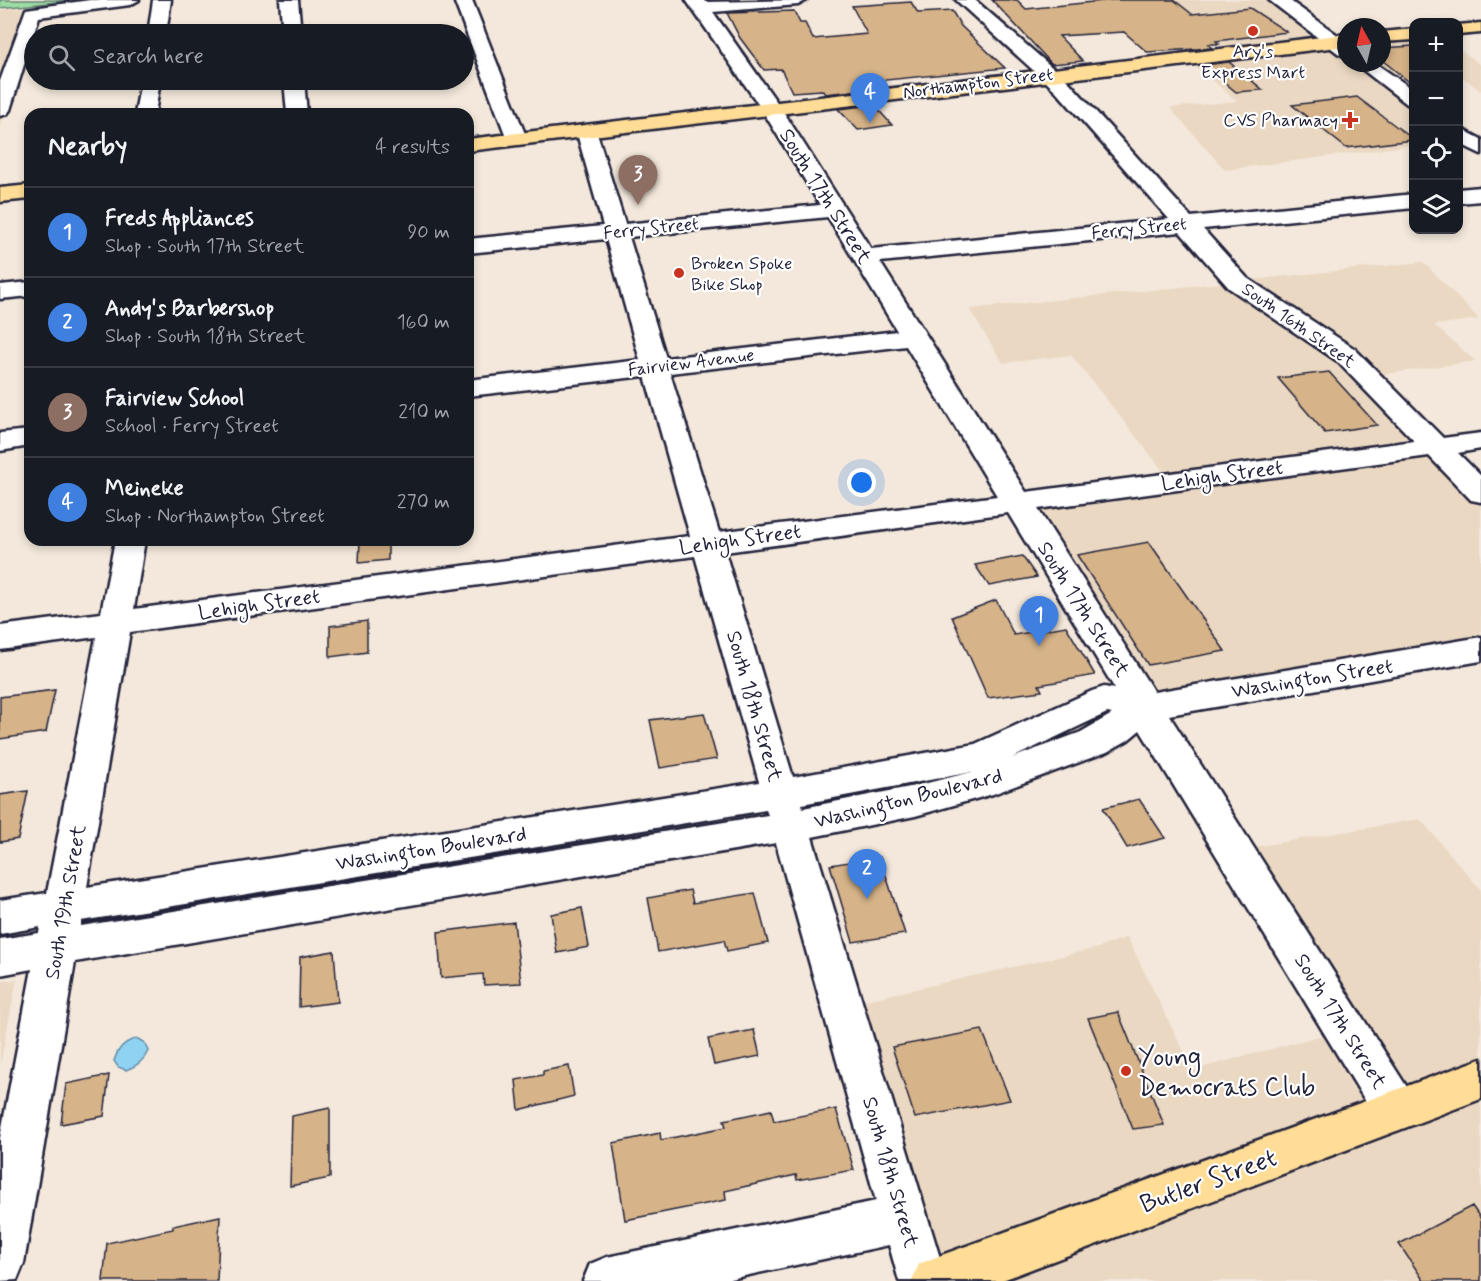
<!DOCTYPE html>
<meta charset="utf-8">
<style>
:root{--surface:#171b24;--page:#242831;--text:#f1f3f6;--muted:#9ea1a6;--line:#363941;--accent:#ea580c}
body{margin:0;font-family:Mynerve,sans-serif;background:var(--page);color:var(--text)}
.controls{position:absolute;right:18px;top:18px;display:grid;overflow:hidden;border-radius:12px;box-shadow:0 3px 9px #0003}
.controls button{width:54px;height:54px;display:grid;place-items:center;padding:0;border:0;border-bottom:2px solid var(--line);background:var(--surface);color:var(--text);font:30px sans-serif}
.compass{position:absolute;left:1337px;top:18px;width:54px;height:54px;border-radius:50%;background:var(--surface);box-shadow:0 3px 9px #0003;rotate:352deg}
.you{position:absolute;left:862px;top:483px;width:21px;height:21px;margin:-15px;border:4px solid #fff;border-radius:50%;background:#1a73e8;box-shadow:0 0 0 9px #1a73e833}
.badge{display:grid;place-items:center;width:39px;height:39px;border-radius:50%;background:var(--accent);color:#fff;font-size:20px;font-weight:700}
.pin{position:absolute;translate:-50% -50px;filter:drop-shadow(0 2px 3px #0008)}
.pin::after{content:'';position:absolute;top:32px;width:21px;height:18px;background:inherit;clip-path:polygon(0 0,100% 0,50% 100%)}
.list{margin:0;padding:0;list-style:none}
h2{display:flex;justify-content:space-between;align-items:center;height:78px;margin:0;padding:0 24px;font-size:26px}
h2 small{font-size:20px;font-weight:400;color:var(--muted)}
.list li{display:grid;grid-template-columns:39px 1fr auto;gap:18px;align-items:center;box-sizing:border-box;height:90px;padding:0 24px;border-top:2px solid var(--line)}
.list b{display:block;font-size:22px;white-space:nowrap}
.list p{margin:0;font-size:20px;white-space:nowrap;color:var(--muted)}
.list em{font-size:20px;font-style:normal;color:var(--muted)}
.icon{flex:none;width:33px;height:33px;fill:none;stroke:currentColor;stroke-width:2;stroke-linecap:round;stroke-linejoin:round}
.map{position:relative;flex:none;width:1481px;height:1281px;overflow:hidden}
.search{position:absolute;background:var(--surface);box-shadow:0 3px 9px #0003;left:24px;top:24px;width:450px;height:66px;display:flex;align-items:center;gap:15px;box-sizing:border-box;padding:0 21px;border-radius:33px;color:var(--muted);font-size:22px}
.panel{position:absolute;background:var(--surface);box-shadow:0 3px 9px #0003;left:24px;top:108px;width:450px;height:438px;border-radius:18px}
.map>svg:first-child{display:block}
</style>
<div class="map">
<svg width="1481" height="1281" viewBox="0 0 1481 1281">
<rect width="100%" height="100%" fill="#f3e8db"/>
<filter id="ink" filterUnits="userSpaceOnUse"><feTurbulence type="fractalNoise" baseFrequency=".0167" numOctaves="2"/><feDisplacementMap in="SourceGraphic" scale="12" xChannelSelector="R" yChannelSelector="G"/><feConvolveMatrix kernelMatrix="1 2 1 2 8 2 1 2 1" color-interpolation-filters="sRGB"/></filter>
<g filter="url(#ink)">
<path fill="#ead8c2" d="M1106,0H1278L1346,46V63H1382V43L1413,40V76L1389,79L1413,98V145L1225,170L1170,108L1237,101L1190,62L1231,52L1179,15L1058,27L1036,8Z
M17,8L40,10L0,128V10Z
M1459,49L1481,65V91L1459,74Z
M1423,262L1479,319L1434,325L1475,361L1365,377L1481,497V643L1140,699L1011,497L1169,478L1071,355L1003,363L969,309Z
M1420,819L1481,890V1281H920L844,1005L1098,948L1127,937L1193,1070L1342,1030L1237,850Z
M17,979L0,1065V982Z"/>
<path fill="#9ddca5" stroke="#607f70" stroke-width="1.5" d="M0,0H77L0,8Z"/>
<path fill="#8fd2f1" stroke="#638ca8" stroke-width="1.5" d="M138,1039L145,1043L148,1051C143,1062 136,1066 126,1070L118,1067L114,1061C118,1048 125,1040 138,1039Z"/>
<path fill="#d6b388" stroke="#22223b" stroke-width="1.5" d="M992,0H1017L1026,9L1112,0H1174L1192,14L1250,8L1287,32L1216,41L1219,44H1208L1212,48L1147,52L1124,32L1059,36L1083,61L1052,64Z
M911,2L918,13L952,11L961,26L1005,68L856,83L862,90L825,94L822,90L792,92L781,69L764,70L740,38L727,13L794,11L800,23H805L813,39L867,34L852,6Z
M1413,46V85L1382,60V48Z
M1229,62L1263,90L1236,92L1204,65Z
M1357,97L1413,139V140L1346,148L1292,105Z
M874,105L892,125L858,130L838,109Z
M1329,372L1377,425L1325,433L1278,378Z
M360,540H388V560L359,563Z
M1149,542L1225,651L1148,665L1077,555Z
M1022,556L1037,577L989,586L975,565Z
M996,600L1014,635L1066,626L1095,675L1039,685L1042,691L988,698L952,617Z
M367,621V652L330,657V626Z
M55,690L46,732L0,739V697Z
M704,713L717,759L660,768L650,720Z
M28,791L18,839L0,842V795Z
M1139,799L1165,838L1127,848L1103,808Z
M880,857L905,934L853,942L830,865Z
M690,890L693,903L755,893L768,943L727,951L724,940L658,952L648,898Z
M582,908L589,947L557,953L551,914Z
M514,922L521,983L484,985L483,974L441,978L438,932Z
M334,951L338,1002L299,1007L300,957Z
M1118,1012L1164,1125L1133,1129L1088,1018Z
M754,1030L760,1056L714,1065L708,1039Z
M982,1030L1010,1100L915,1118L892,1047Z
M569,1066L574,1096L519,1110L516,1080L543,1075V1071Z
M109,1075L104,1116L61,1124L66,1084Z
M330,1108V1178L290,1186L292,1116Z
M836,1109L854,1170L797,1180L796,1175L725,1191L726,1200L625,1220L613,1143L660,1133L661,1140L726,1127L724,1120L771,1110L774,1121Z
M1472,1206L1481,1219V1281H1424L1399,1244Z
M220,1216L217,1281H103L107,1243L173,1229V1226Z"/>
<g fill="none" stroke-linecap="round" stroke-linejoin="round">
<g stroke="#22223b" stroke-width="5">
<path id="minor" d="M90,0H139L130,5L39,17L10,110L7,114L0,116V81L26,9Z
M153,0H171L166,34H148Z
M280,0H298L301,34H283Z
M454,0H472L527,139L524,143H510L507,139Z
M686,0H704L705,2L807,0L798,5L713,12L781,108L871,249L1169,219L1056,91L956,0H975L1070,83L1191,217L1414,194V208L1203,229L1247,278L1355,349L1443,438L1481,433V449L1458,453L1481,476V502L1471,500L1429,456L1038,509L1154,692L1481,637V661L1169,715L1412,1095L1418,1110L1412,1125L1396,1131L1380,1125L1140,730L1128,740L1107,752L993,794L915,816L812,837L947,1281H899L889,1245L721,1281H583L590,1264L607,1257L876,1201L776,843L75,962L24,1263L17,1280L0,1281V1138L32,969L0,975V939L39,933L40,927L0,934V900L47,893L96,637L0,650V626L101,613L115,540H145L134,609L690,536L645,376L468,396V380L640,360L606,239L468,253V239L603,226L576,130L579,126H593L596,130L625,224L820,205L761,108ZM828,217L897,331L666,358L629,237ZM1180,232L1229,288L1337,361L1414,441L1026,492L880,262ZM906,346L997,496L719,532L670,373ZM1008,513L1115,689L1104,687L1092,691L975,744L793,777L725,552ZM695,556L759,782L87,887L130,632ZM1107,713L1112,714L1081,732L1012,758ZM972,772L915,786L803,808L802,804ZM766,810L768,815L81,926V921Z
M1269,0H1289L1346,41V56L1339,54Z
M1354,63H1375L1414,90V106L1407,104Z
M141,80H160L155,114H135Z
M284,80H304L307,114H287Z
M1458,127L1481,139V154L1458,143Z
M1481,187V201L1458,203V189Z
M30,282V296L0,299V285Z
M30,430V446L0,451V433Z"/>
</g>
<g stroke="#22223b" stroke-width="5">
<path id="major" d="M1481,23V33L1458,35V25Z
M1414,29V40L1382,42V32Z
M1346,34V46L468,151V139Z
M30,185V199L0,202V188Z
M1481,1059V1099L1000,1281H912L919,1264L936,1257Z"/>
</g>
<use href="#minor" fill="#fff" fill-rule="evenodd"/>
<use href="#major" fill="#ffdd96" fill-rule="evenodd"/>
</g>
</g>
<g fill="#c8321e" stroke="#fff" stroke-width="2">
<circle cx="1253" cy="31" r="6"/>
<path d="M1347 111h6v6h6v6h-6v6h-6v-6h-6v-6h6z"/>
<circle cx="679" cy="273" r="6"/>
<circle cx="1126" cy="1071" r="6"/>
</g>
<g text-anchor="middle" stroke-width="4.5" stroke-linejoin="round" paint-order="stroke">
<g font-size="18" fill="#22223b" stroke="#fff">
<text x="1253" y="57">Ary's<tspan x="1253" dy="21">Express Mart</tspan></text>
<text x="1338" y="126" text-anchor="end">CVS Pharmacy</text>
<text x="691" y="269" text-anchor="start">Broken Spoke<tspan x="691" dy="21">Bike Shop</tspan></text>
</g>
<g font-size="18" fill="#22223b" stroke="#fff">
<text transform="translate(978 83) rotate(-7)" y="6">Northampton Street</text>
<text transform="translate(651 228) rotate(-6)" y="6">Ferry Street</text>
<text transform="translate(1139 228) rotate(-6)" y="6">Ferry Street</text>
<text transform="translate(1299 325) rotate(35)" y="6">South 16th Street</text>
<text transform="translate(691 362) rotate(-7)" y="6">Fairview Avenue</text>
</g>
<g font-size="21" fill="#22223b" stroke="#fff">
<text transform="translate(826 196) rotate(58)" y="7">South 17th Street</text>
<text transform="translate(1222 475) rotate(-8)" y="7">Lehigh Street</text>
<text transform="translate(740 539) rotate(-8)" y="7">Lehigh Street</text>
<text transform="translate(259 604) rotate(-8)" y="7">Lehigh Street</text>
<text transform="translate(1084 609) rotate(58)" y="7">South 17th Street</text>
<text transform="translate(1312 678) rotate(-9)" y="7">Washington Street</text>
<text transform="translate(755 706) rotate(74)" y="7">South 18th Street</text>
<text transform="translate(908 798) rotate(-14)" y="7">Washington Boulevard</text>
<text transform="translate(431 848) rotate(-9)" y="7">Washington Boulevard</text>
<text transform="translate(65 902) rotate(-80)" y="7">South 19th Street</text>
<text transform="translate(1341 1021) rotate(58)" y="7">South 17th Street</text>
<text transform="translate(891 1172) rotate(74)" y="7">South 18th Street</text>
</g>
<g font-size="26" fill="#22223b" stroke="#fff" text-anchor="start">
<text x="1138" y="1065">Young<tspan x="1138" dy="30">Democrats Club</tspan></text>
</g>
<g font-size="26" fill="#22223b" stroke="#fff">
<text transform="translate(1208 1180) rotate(-20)" y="9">Butler Street</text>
</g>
</g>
</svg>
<div class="controls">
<button>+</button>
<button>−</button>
<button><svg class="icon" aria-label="locate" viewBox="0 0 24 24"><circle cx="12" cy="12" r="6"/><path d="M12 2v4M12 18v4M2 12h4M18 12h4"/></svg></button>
<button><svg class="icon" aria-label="layers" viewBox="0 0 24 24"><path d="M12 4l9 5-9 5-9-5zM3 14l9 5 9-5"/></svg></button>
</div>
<svg class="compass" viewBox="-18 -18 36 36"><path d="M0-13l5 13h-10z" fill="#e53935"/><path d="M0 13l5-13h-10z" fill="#9ea1a6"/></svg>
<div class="you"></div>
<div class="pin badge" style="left:1039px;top:646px;background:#3f7fe0">1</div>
<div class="pin badge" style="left:867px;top:899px;background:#3f7fe0">2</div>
<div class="pin badge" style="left:638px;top:205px;background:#8d6e63">3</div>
<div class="pin badge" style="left:870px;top:123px;background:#3f7fe0">4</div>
<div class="search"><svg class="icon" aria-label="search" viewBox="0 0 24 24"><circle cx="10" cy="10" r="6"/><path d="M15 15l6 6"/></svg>Search here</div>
<section class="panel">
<h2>Nearby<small>4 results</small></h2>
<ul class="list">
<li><span class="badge" style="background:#3f7fe0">1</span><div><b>Freds Appliances</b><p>Shop · South 17th Street</p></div><em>90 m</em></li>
<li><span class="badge" style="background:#3f7fe0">2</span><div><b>Andy's Barbershop</b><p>Shop · South 18th Street</p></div><em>160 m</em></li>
<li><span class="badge" style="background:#8d6e63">3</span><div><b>Fairview School</b><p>School · Ferry Street</p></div><em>210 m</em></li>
<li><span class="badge" style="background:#3f7fe0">4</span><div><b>Meineke</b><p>Shop · Northampton Street</p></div><em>270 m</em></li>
</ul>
</section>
</div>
